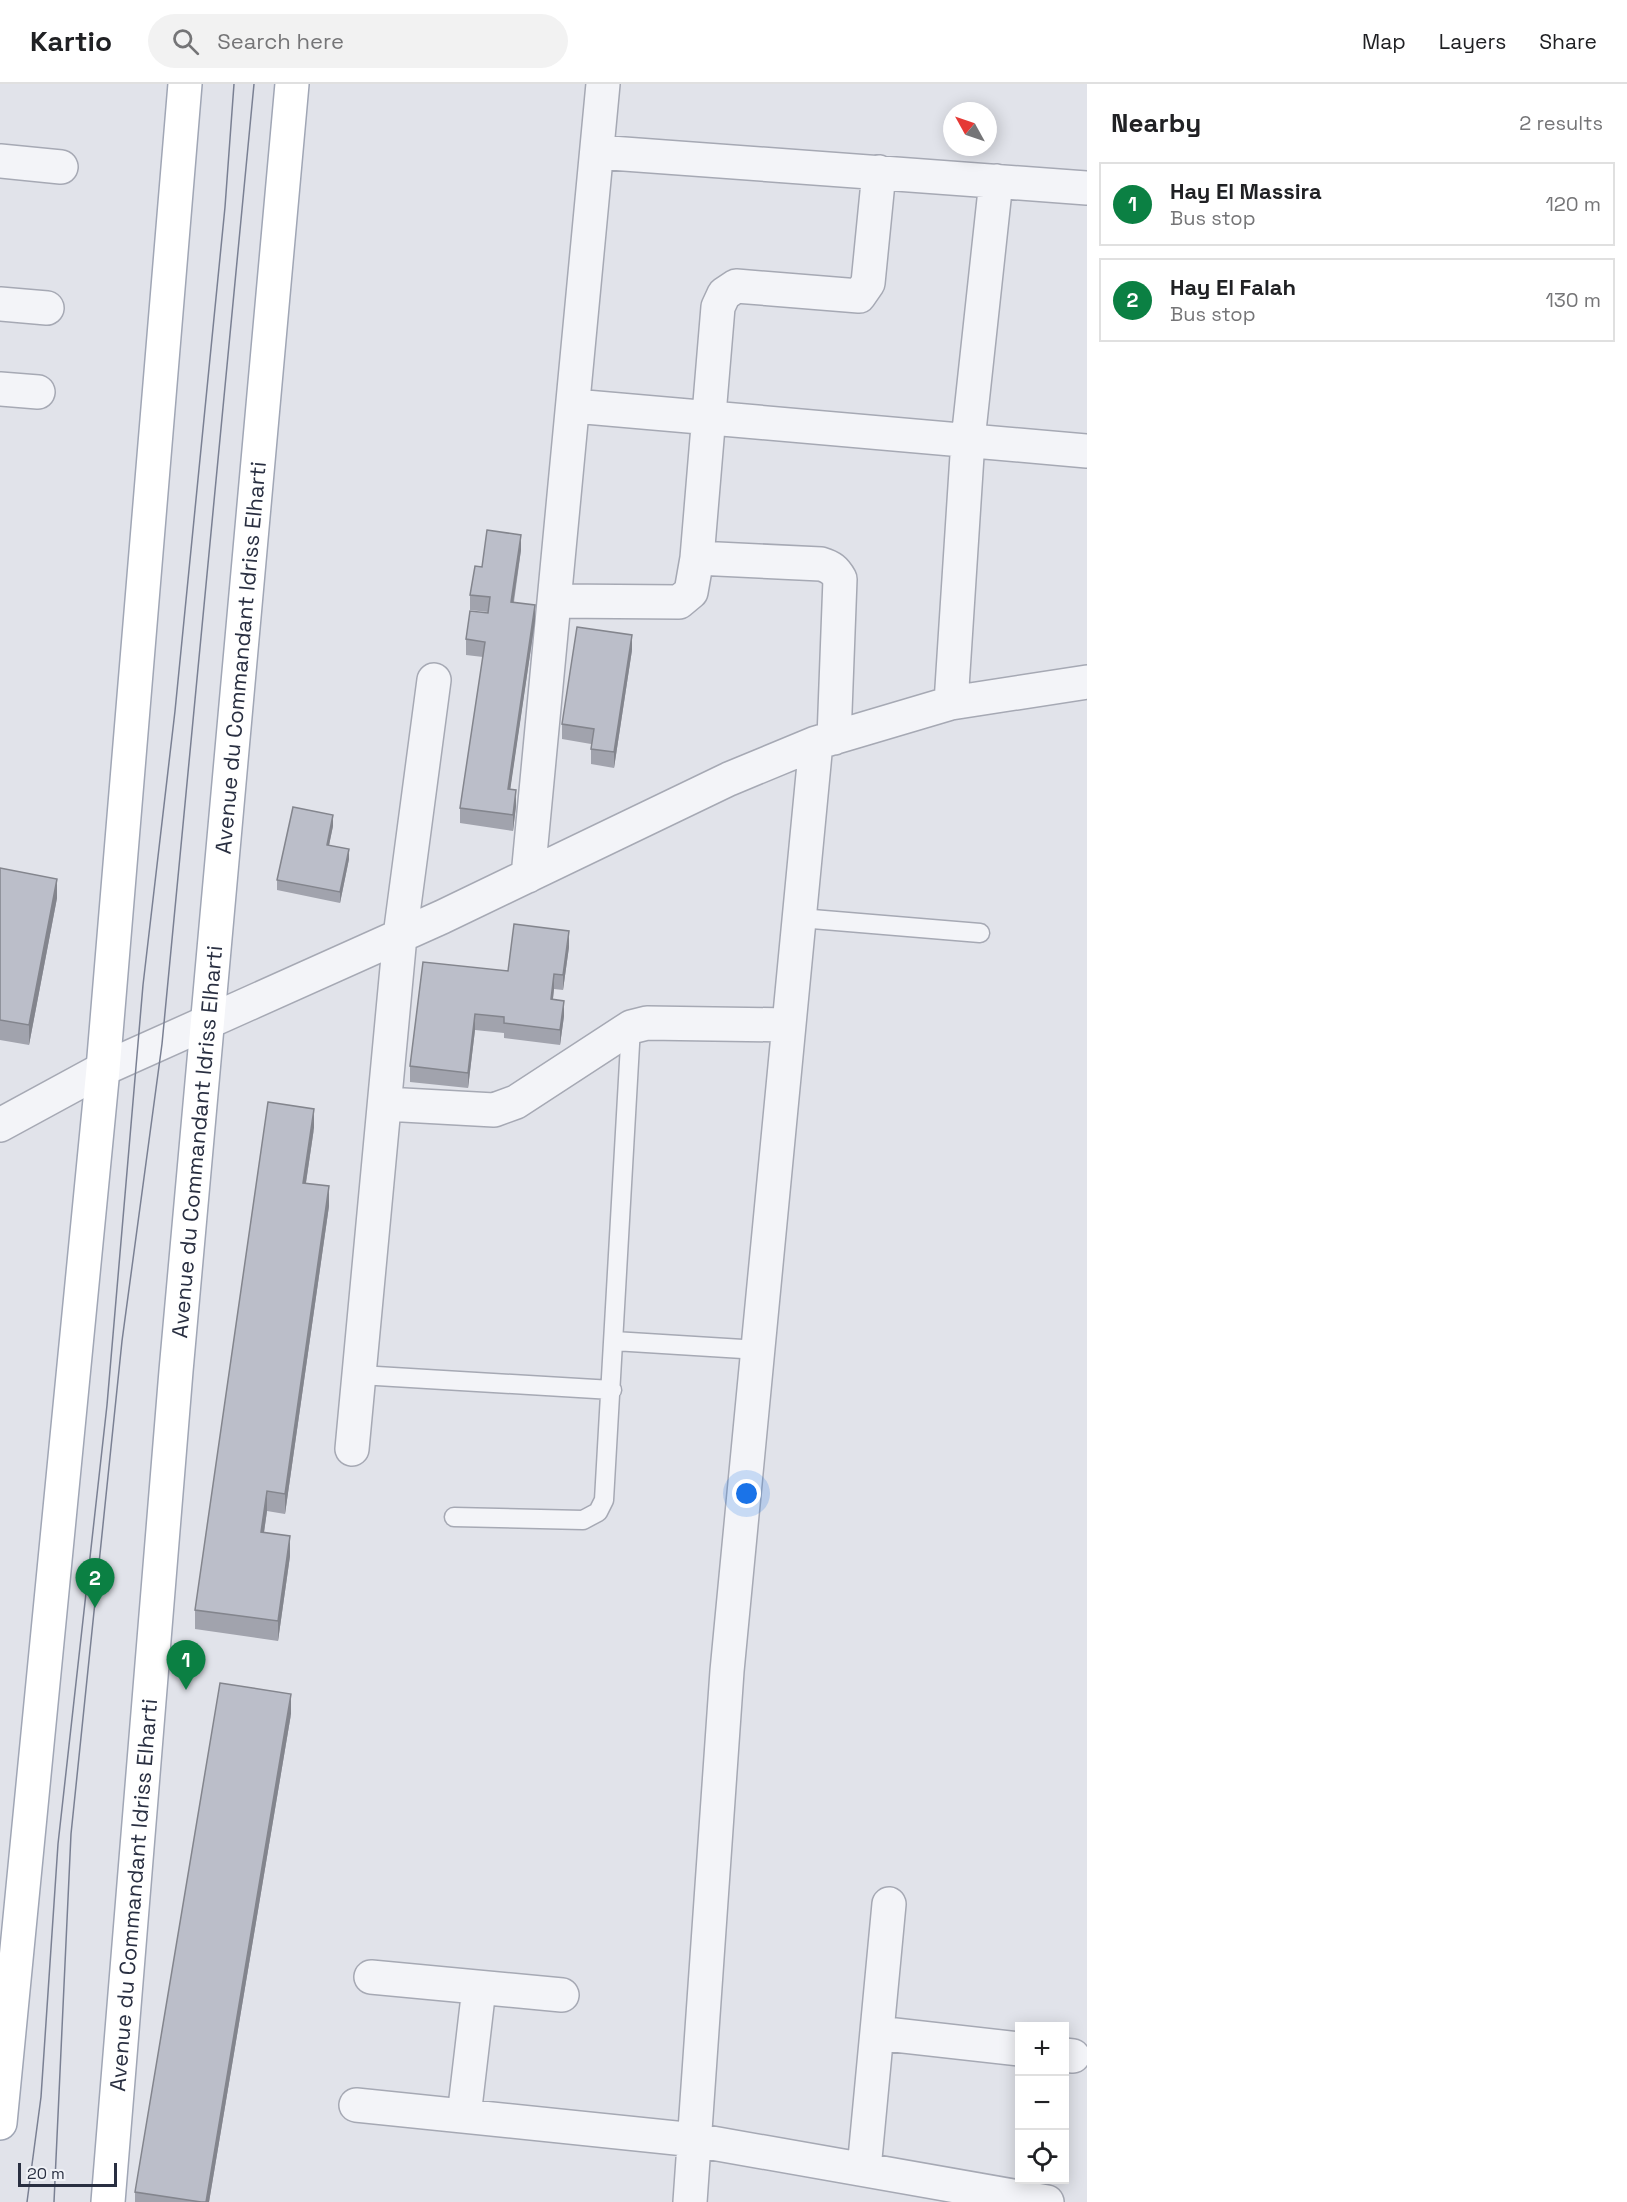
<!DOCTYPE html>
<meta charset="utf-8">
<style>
:root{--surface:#fff;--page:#f2f2f2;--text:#202124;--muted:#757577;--line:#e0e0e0;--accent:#0b8043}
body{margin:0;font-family:"Space Grotesk",sans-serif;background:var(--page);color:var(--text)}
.controls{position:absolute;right:18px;bottom:18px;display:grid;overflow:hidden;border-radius:0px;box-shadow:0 3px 15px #0003}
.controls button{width:54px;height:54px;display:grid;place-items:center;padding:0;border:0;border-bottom:2px solid var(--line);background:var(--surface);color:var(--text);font:30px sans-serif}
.compass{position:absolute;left:943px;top:18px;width:54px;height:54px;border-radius:50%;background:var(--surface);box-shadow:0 3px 15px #0003;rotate:310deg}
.scale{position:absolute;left:18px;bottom:15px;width:99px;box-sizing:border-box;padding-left:6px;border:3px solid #292f41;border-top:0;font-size:16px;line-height:21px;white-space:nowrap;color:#292f41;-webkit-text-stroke:4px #f0f2f7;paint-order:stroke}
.you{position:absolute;left:747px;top:1410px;width:21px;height:21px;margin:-15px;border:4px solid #fff;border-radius:50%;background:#1a73e8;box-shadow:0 0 0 9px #1a73e833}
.badge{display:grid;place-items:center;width:39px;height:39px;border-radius:50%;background:var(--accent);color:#fff;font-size:20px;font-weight:700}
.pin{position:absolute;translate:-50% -50px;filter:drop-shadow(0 2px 3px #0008)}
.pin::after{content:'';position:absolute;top:32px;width:21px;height:18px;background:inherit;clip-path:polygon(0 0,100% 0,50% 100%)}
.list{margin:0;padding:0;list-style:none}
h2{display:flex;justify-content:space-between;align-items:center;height:78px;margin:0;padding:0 24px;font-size:26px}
h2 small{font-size:20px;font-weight:400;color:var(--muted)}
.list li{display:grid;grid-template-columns:39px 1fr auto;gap:18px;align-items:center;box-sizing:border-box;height:84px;margin:0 12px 12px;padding:0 12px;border:2px solid var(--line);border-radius:0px}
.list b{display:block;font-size:22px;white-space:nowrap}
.list p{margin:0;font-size:20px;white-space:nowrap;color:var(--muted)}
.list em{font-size:20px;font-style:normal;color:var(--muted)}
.icon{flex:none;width:33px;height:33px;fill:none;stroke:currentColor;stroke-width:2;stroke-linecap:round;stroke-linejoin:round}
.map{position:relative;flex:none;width:1087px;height:2118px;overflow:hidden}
header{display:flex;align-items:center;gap:36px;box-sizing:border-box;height:84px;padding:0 30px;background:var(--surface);border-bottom:2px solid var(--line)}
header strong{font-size:28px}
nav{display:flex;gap:33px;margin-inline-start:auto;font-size:21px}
.search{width:420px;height:54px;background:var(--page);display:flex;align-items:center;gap:15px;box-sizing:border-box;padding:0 21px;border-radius:33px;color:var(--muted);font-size:22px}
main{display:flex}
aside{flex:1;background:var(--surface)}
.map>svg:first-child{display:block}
</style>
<header>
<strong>Kartio</strong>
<div class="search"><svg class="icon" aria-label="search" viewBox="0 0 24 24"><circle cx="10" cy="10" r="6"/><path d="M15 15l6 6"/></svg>Search here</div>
<nav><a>Map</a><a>Layers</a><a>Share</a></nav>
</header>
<main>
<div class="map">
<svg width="1087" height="2118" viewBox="0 0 1087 2118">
<rect width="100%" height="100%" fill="#e1e3ea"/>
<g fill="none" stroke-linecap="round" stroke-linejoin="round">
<g stroke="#a6a9b4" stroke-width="21">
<path id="lane" d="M800,834L980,849
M614,1257L759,1266
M360,1291L612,1306
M454,1433L583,1436L598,1428L604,1416L631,943"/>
</g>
<g stroke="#a6a9b4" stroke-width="36">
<path id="street" d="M597,68L1087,104
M0,77L61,83
M0,220L47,224
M0,305L38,308
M574,322L1087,367
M697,474L821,480C831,483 835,486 840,495L834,654
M556,517L679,518L691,508L697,474L718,223L724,210L736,202L859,212L868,199L879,88
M951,619L968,356L996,97
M528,792L603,0
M385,1020L494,1026L516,1018L631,943L647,939L789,941
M0,1041L103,985L442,833L729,695L816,659L951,619L1087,598
M352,1365L400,852L434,596
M371,1893L562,1911
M877,1949L1020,1965
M1064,1971L1073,1972
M356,2021L695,2056L1047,2118
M464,2032L479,1904
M864,2085L889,1820
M690,2118L727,1587L816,659"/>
</g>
<g stroke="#a0a6b5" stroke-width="36">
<g id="primary">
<path d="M0,2039L103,985L185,0"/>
<path id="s1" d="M108,2118L176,1287L292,0"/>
</g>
</g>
<use href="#lane" stroke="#f3f4f8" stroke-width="18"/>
<use href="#street" stroke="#f3f4f8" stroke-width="33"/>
<use href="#primary" stroke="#fff" stroke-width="33"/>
<path stroke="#7a8093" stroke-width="1.5" d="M27,2118L41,2013L58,1760L107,1321L143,901L175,627L225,123L234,0
M54,2118L71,1750L122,1257L162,960L254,0"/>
</g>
<path fill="#a1a3ad" d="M521,466L514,518L535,537L510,705L516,722L513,747L460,739V724L483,573L466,571V555L488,528L470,526V511L482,483Z
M632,566L614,684L591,680V660L562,655V640Z
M333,742L329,761L349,775L340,819L277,806V796Z
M0,784L57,814L29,961L0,956Z
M569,863L563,906L554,905L553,915L564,932L560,961L504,954V949L475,946L468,1004L410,998V982L508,887Z
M314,1044L306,1099L329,1122L285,1430L267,1427L264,1449L290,1472L278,1557L195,1545V1526Z
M291,1630L209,2118H135V2108Z"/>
<path fill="#83858d" d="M521,451V466L511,533V518Z
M535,521V537L508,721V705Z
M632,551V566L614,684V668Z
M516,706V722L513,747V731Z
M333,731V742L327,771V761Z
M349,765V775L340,819V808Z
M57,795V814L29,961V941Z
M569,847V863L563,906V891Z
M554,890V905L551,931V915Z
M564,917V932L560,961V946Z
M475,930V946L468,1004V989Z
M314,1025V1044L303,1118V1099Z
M329,1102V1122L285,1430V1410Z
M267,1407V1427L261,1468V1448Z
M290,1452V1472L278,1557V1537Z
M291,1610V1630L209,2118H206Z"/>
<path fill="#bbbec9" stroke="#83858d" stroke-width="1.5" d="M487,446L521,451L511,518L535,521L508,705L516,706L513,731L460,724L485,558L466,555L470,527L488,529L490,513L470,511L475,482L482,483Z
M577,543L632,551L614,668L591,665L594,645L562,640Z
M293,723L333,731L327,761L349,765L340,808L277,796Z
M0,784L57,795L29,941L0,936Z
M514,840L569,847L563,891L554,890L551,915L564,917L560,946L504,939V933L475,930L468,989L410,982L423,878L508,887Z
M268,1018L314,1025L303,1099L329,1102L285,1410L267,1407L261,1448L290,1452L278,1537L195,1526Z
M220,1599L291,1610L206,2118H201L135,2108Z"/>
<g text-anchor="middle" stroke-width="4.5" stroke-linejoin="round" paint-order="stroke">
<g font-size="22" fill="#292f41" stroke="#f0f2f7">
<text dy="8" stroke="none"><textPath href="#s1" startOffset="1550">Avenue du Commandant Idriss Elharti</textPath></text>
<text dy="8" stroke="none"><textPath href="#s1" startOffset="1064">Avenue du Commandant Idriss Elharti</textPath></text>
<text dy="8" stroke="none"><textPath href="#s1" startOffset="308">Avenue du Commandant Idriss Elharti</textPath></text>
</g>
</g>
</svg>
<div class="controls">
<button>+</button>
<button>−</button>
<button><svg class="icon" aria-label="locate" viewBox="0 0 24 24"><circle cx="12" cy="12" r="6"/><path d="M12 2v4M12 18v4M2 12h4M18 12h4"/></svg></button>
</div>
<svg class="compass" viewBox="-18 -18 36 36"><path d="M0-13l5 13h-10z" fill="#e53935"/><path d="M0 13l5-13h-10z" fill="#757577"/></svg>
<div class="scale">20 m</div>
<div class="you"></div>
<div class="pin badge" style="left:186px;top:1606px">1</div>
<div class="pin badge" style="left:95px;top:1524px">2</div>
</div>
<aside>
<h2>Nearby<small>2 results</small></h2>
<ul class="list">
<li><span class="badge">1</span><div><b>Hay El Massira</b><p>Bus stop</p></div><em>120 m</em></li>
<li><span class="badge">2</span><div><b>Hay El Falah</b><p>Bus stop</p></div><em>130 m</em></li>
</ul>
</aside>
</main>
